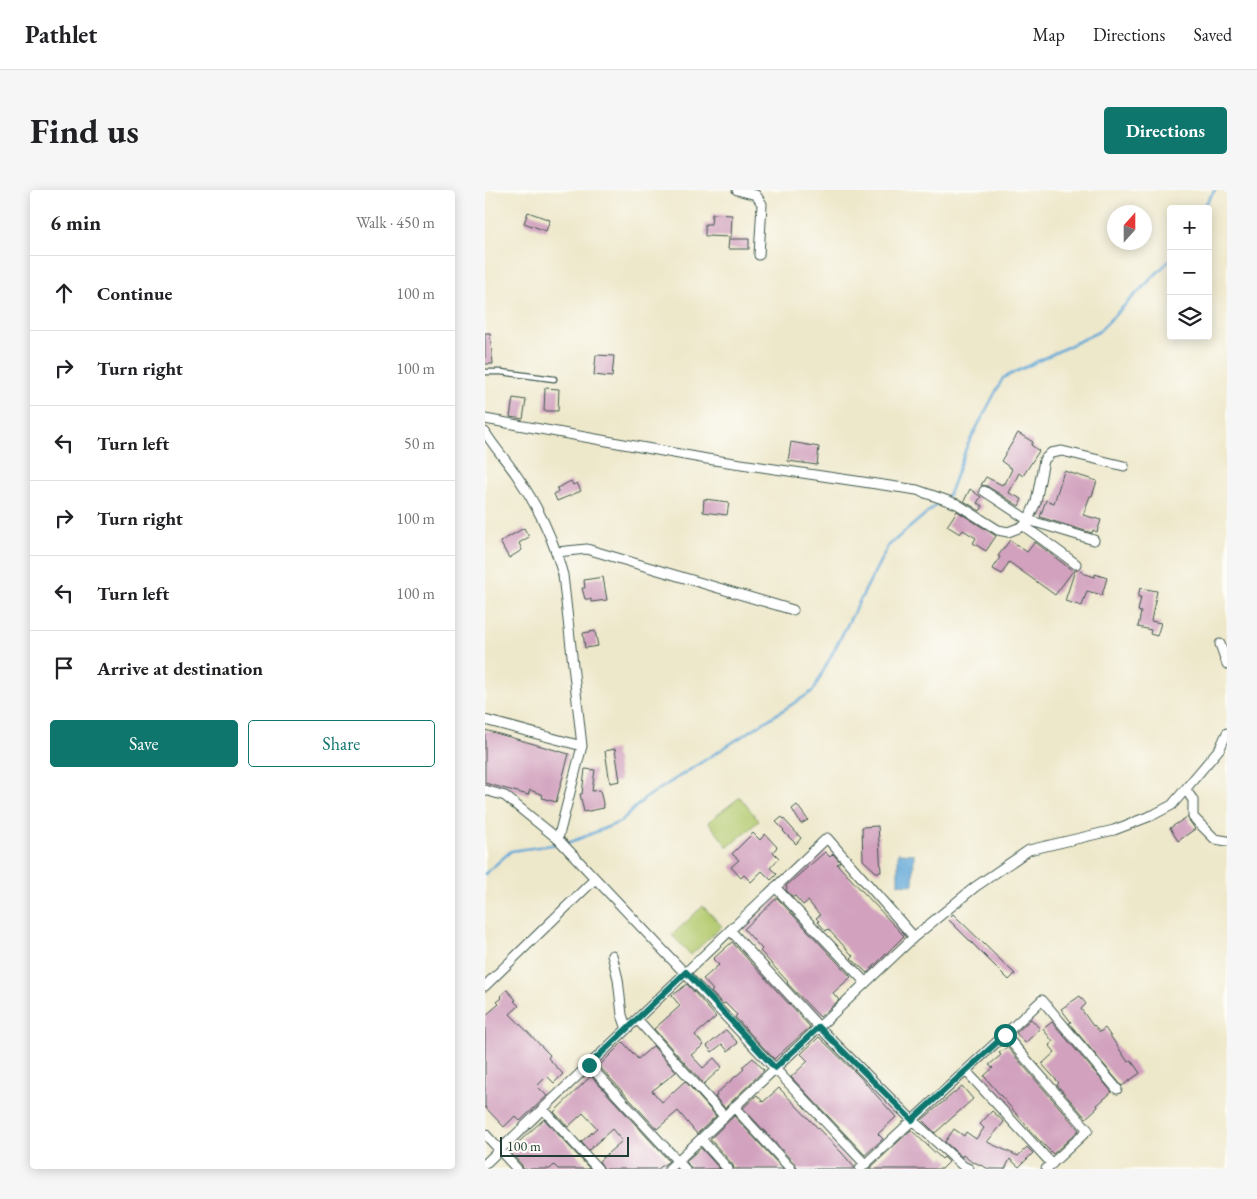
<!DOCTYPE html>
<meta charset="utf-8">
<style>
:root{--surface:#fff;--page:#f6f6f6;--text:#202124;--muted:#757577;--line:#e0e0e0;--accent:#0f766e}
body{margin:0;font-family:"EB Garamond",serif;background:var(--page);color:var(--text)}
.controls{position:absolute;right:15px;top:15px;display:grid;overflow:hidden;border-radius:5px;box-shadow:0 2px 12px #0003}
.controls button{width:45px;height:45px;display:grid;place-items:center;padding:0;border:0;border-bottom:1px solid var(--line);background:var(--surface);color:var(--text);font:25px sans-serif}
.compass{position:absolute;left:622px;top:15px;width:45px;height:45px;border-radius:50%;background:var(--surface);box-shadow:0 2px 12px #0003;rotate:21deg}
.scale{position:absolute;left:15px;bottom:12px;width:129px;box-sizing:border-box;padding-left:5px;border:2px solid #1f3d34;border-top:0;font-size:14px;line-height:18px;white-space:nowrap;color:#1f3d34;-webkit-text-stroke:4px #fdfcf7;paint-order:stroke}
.stop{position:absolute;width:15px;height:15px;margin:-11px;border:4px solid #0f766e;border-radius:50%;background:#fff}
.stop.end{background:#0f766e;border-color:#fff;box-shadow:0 1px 5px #0008}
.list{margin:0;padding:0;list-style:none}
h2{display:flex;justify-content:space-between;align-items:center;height:65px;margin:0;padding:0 20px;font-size:21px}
h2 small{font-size:16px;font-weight:400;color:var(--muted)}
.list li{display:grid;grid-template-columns:32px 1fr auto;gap:15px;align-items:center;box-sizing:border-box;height:75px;padding:0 20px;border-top:1px solid var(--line)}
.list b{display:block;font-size:19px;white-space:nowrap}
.list em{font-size:16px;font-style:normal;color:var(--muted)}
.actions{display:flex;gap:10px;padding:15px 20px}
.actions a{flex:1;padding:11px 0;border:1px solid var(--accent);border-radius:5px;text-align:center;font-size:18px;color:var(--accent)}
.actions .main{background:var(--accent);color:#fff}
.icon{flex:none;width:28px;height:28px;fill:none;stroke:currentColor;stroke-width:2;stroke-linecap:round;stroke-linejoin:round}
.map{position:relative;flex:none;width:742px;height:979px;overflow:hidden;border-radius:5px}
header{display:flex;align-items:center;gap:30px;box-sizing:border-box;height:70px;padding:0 25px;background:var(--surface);border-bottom:1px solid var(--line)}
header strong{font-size:24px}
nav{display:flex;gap:28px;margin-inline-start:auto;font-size:18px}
.intro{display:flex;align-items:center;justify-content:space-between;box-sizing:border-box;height:120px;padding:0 30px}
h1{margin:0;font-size:35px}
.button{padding:12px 22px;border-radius:5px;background:var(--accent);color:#fff;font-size:18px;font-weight:700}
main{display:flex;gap:30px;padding:0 30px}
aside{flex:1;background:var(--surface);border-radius:5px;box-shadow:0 2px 12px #0003}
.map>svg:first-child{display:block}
</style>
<header>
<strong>Pathlet</strong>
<nav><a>Map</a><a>Directions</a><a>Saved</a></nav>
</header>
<div class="intro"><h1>Find us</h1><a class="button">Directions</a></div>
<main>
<aside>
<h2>6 min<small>Walk · 450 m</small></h2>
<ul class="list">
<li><svg class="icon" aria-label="ahead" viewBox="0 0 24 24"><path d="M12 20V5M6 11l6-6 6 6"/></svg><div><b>Continue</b></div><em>100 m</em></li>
<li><svg class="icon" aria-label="right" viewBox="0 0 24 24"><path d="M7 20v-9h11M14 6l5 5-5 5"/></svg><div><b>Turn right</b></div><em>100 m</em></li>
<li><svg class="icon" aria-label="left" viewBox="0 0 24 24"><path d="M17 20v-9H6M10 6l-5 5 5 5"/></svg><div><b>Turn left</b></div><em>50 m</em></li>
<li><svg class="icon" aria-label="right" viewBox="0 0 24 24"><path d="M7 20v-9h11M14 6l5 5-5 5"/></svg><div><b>Turn right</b></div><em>100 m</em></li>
<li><svg class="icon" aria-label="left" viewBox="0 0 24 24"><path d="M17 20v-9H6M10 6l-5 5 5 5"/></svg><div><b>Turn left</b></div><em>100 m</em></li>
<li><svg class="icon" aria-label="arrive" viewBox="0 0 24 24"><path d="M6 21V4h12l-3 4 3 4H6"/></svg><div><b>Arrive at destination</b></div></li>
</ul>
<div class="actions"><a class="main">Save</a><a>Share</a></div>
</aside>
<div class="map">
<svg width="742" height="979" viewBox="0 0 742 979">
<rect width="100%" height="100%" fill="#fdfcf7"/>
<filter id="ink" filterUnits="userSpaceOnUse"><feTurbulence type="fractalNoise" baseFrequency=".02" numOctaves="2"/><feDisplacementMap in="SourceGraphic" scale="10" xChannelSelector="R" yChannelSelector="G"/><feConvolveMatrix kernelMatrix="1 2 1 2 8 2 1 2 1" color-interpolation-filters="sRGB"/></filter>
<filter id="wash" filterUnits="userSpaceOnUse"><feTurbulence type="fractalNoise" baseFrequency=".0096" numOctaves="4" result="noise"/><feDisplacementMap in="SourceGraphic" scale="20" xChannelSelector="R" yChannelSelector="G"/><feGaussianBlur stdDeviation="1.12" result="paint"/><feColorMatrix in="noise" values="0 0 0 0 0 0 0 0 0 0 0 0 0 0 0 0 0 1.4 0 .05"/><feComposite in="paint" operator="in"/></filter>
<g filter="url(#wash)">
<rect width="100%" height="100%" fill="#eee8cb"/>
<path fill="#b4ca6f" stroke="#6a8452" d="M255,607L274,631L243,657L223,632Z
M218,716L237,736L206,765L187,745Z"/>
<path fill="#61a7d7" stroke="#407286" d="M413,663L429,664L428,695L413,694Z"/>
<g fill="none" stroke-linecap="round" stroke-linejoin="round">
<path stroke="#61a7d7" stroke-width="2.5" d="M717,19L730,0
M461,307L464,304L482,256L518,188L613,142L686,69
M79,653L86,652L135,632L159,609L328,501L403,356L457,310
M0,684L26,661L74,654"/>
</g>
<g id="blocks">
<path fill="#d1a1be" d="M43,22L65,30L61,41L39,33Z
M227,24L247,25L246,47L220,46V34H226Z
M244,49H264V59H243Z
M0,143H5L8,174H0Z
M111,165L129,166L127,187L109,185Z
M60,198L74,199L73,221H59Z
M28,208L41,210L38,229L25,227Z
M533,243L548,252L546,255L554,261L538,286L534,283L524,303L537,309L534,316L502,296L496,295L501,287L517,295L518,293L520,294L527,279L516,271Z
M306,252L334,257L332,275L303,271Z
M579,281L612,291L607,306H605L598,325L616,330L612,342L608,340L607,343L555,327L561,310L569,313Z
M86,291L88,295L92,293L96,301L72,311L69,304L73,302L72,298Z
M485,299L496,307L492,313L498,316L495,321L479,311Z
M219,309L244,312L242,325L218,322Z
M472,321L511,346L501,361L488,353L491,348L478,340L475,344L462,336Z
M39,338L44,347L34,353L37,360L24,368L15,352Z
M525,350L542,362L550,352L588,381L570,405L524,372L517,384L508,379L515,367L513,366Z
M590,380L598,381L597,383L610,387V384L622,388L617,405L602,401L597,416L580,411Z
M118,387L122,410L106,412V409H100L97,398H100L99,390Z
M655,398L672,401L666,431L676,433L672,446L665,444L666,440L653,437L656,422L653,421L656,407H653Z
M110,441L113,456L100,458L98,443Z
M0,540L84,564L71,612L57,608L58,605L45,600L43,605L0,593Z
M130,559L135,591L125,593L120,561Z
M100,579L110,580L107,601L115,600L119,618L99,622L95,604H97Z
M312,615L323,630L316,634L307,619Z
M297,627L316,648L311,654L298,641L299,640L291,632Z
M702,627L710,639L693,651L685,638Z
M393,636L396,682H391L378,670L377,637Z
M268,643L275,650L280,644L292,657L288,662L294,668L285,678L292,684L286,690L277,681L266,692L259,685L256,688L246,677L254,670L247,664Z
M340,662L345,667L348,664L355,672L352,674L419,746L382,783L366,768L368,766L343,739L341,741L333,732L334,731L331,728L335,725L323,711L318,715L310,706L308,707L301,700L302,698L301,696Z
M292,708L366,787L348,803L354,810L335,827L302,793L303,792L275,761L277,759L259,739Z
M468,724L530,784L524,790L463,729Z
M247,752L325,837L289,869L250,827L252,825L240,813L238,814L226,802L228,800L218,789L234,775L228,769Z
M202,794L231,827L210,845L219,855L206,865L218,878L229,868L237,877L219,894L169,839L195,816L187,806Z
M22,800L31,810L29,811L34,816L25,824L65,865L63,868L78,884L69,893L62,886L52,896L62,906L35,931L30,926L19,937L0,917V826L14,814L12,812L17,808L15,806Z
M595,806L601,814L596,819L608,836L609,835L615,842L620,838L643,872L646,870L655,883L637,896L584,833L586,832L576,819Z
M546,829L555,839L540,853L531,843Z
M567,832L627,902L612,915L613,917L601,928L572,895L574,893L557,874L570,862L564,855L568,852L558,839Z
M241,840L253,853L243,861L237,854L227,862L222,856Z
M334,847L374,886L411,927L393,944L398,949L380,965L306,887L323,871L316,864Z
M138,852L153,869L168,856L191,882L167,901L177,912L200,891L231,926L212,944L193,921L172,939L114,876Z
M522,857L594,940L568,964L551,947L499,886L508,878L504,875L516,865L514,863Z
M268,868L279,880L240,918L230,907L232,906L231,904L259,879L257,877Z
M106,886L184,971L173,979H119L114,971L137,951L127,939L104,960L96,952L112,938L98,923L83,937L69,922Z
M477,896L488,909L450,943L437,930Z
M294,898L357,963L369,977V979H312L311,975L258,918L272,905L278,912Z
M507,921L519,932L502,952L533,966L542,957L548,963L534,977L525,969L520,979H504L489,972L488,973L478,965L477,967L460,952L469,939L479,946L481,942L491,949L499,938L495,934Z
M249,926L298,979H249L248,975L225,949Z
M59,929L105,979H73L69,975L65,979H38L37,975L24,961Z
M426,940L457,969L459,967L464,972L457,979H384Z
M216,958L235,979H206L201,971Z"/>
</g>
</g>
<g filter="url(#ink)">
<use href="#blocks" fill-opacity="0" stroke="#3e574b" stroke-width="1"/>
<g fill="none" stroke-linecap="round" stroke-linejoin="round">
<g stroke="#3e574b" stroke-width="7">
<path id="service" d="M0,182H16L69,189"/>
</g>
<g stroke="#3e574b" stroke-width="11">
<path id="minor" d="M252,0L271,5L277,14L274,65
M0,229L222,269L432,300L472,314L513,340L523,342L539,336L543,330L551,312L559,270L566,263L577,261L639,276
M0,242C9,257 22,271 32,286C52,315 69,350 78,385L97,556L73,649
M499,301L543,330L609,350
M539,336L591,374
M72,362L102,359L308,420
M735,454L742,474
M0,530L97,556
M0,600L20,606L73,649L380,974
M701,600L708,610V627L730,649L742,651
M290,697L380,792
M245,740L334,837L427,930L478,976L484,979
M127,765L133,789L137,825L142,839
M0,796L110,689
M152,829L239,926
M520,845L603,940L561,979
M104,875L200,979
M481,881L567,974
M249,917L306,979
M58,919L113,979
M0,944L32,979
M216,949L243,979
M0,974L342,648L429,747
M184,979L429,747L490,697L544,660L629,640L668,625L687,615L735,558L742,543
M375,979L557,810L632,899"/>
</g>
<use href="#service" stroke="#fff" stroke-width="4.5"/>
<use href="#minor" stroke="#fff" stroke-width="9"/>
</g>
</g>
<g fill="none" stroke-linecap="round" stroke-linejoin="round" filter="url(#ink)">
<path stroke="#0f766e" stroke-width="6" d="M104,875L201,782L290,878L334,837L427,930L520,845"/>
</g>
</svg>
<div class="controls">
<button>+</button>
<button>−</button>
<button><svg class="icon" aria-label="layers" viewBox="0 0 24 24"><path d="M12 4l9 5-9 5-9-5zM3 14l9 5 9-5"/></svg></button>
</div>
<svg class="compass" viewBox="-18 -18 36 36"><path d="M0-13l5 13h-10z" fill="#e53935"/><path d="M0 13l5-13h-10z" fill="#757577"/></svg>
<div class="scale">100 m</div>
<div class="stop" style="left:520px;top:845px"></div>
<div class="stop end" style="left:104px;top:875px"></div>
</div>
</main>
